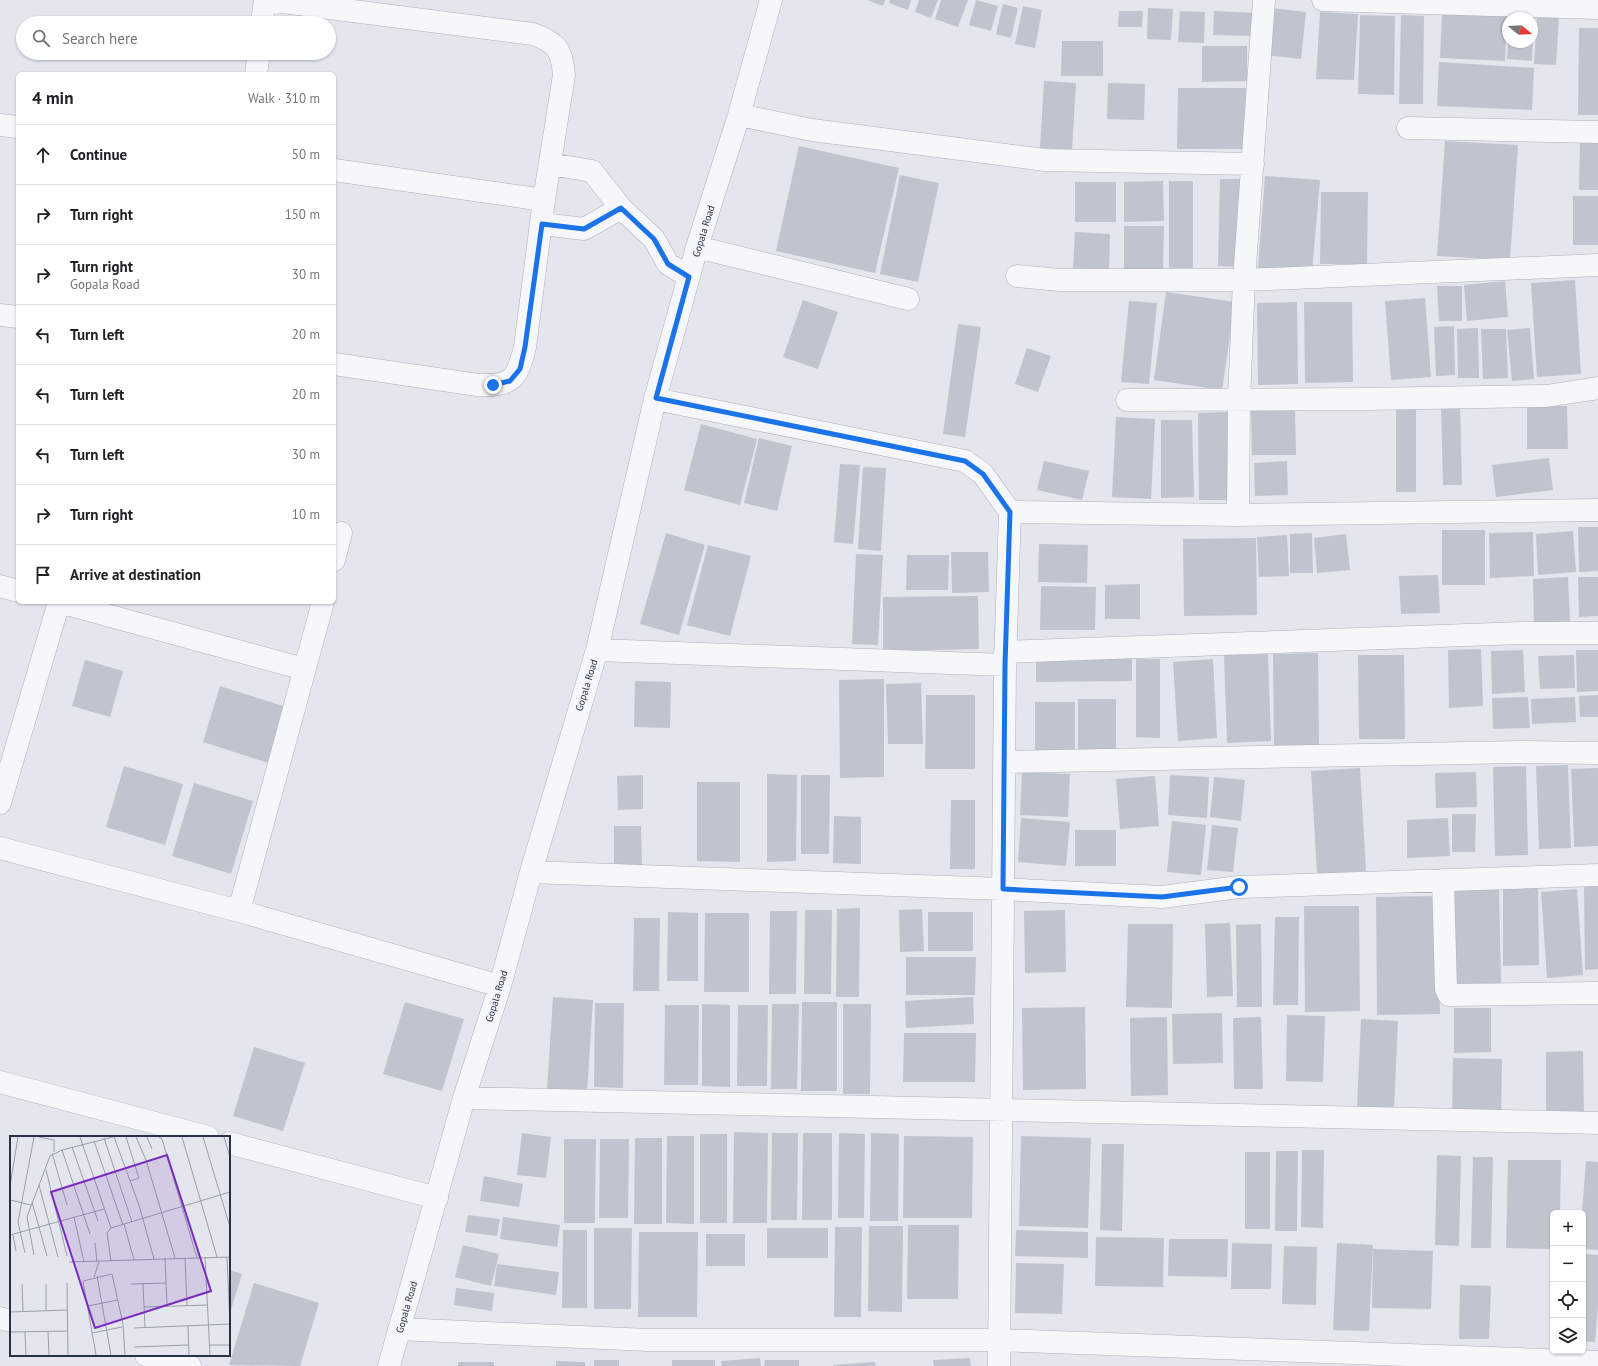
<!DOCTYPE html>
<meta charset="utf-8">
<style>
:root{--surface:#fff;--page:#f2f2f2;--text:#202124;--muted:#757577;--line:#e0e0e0}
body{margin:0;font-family:"PT Sans",sans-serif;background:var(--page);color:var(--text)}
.controls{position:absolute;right:12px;bottom:12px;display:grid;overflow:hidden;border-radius:6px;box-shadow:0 1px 3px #0004}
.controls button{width:36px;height:36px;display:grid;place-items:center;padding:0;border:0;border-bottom:1px solid var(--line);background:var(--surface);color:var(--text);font:20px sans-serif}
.compass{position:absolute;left:1502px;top:12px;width:36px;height:36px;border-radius:50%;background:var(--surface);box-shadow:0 1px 3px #0004;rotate:108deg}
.stop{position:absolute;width:12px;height:12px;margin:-9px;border:3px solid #1a73e8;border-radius:50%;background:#fff}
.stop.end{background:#1a73e8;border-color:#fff;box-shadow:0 1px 4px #0008}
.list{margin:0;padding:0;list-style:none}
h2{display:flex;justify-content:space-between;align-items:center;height:52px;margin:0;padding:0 16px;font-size:17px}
h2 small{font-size:13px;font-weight:400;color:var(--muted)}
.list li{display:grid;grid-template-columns:26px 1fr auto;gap:12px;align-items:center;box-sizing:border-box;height:60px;padding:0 16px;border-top:1px solid var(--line)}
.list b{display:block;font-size:15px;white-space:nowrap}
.list p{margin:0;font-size:13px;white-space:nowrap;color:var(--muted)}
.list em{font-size:13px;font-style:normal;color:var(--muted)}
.icon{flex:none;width:22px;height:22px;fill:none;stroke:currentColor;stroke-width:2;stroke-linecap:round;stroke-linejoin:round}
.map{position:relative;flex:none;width:1598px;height:1366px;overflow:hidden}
.search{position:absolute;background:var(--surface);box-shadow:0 1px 3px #0004;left:16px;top:16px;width:320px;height:44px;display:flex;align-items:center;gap:10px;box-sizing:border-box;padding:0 14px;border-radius:22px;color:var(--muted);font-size:15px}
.panel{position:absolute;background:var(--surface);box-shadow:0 1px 3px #0004;left:16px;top:72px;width:320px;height:532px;border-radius:6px}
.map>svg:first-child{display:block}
</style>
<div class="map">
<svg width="1598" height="1366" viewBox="0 0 1598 1366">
<rect width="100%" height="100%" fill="#e3e6ec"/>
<path fill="#bfc4cf" d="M867,0H885L883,6Z
M890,0H911L908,10L889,3Z
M919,0H938L931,18L915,12Z
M941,0H968L958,27L935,19Z
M976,0L998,6L991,31L969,25Z
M1003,4L1018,8L1011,38L996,34Z
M1023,6L1042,10L1035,48L1015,44Z
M1148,8L1173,9L1171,40L1147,39Z
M1271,8L1306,12L1301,59L1266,55Z
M1119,11H1143L1142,27H1118Z
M1180,11L1205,12L1204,43L1178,42Z
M1214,11L1254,13V36L1213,35Z
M1320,12L1358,14L1354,80L1316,79Z
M1442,13L1507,16L1505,61L1440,58Z
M1360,15L1395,16L1394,95L1358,94Z
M1401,15L1424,16L1423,104H1399Z
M1537,16L1559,17L1556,65L1534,64Z
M1532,18H1535L1533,42H1532Z
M1579,28H1598V115H1578Z
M1062,41H1103V76H1061Z
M1508,42H1533L1532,61L1507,59Z
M1202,46H1247V81L1202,82Z
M1439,62L1534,68L1532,110L1437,106Z
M1044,81L1076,83L1072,150L1040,148Z
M1108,83L1145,84L1144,120L1107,119Z
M1178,88H1247L1246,149H1177Z
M1445,141L1518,145L1510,260L1437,256Z
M1580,143H1598V190H1579Z
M799,146L899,168L875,273L776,251Z
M900,175L939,183L918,282L880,274Z
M1265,176L1320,180L1312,273L1258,268Z
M1220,179H1247L1244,267L1218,266Z
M1163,181L1164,221L1124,222V182Z
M1169,181H1193V268H1169Z
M1075,182H1116V222H1075Z
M1321,192H1368L1367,264H1320Z
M1573,196H1598V245H1573Z
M1124,226H1164L1163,270H1124Z
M1075,232L1110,234L1109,269L1073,268Z
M1575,280L1581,374L1537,377L1531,283Z
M1505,281L1508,317L1467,321L1464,285Z
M1437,286H1462V321H1439Z
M1166,292L1235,302L1222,390L1154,380Z
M1425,298L1431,377L1391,380L1385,301Z
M803,300L838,312L818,369L783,357Z
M1129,301L1157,303L1149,384L1121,382Z
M1297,302L1298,384L1258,385L1257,303Z
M1304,302H1352L1353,382L1305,383Z
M958,324L981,327L965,437L943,434Z
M1454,326L1455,375L1436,376L1434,327Z
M1478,328L1479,378H1458L1457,329Z
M1530,328L1534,379L1512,381L1507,330Z
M1481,329H1506L1508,378L1483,379Z
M1027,348L1051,356L1038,392L1015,384Z
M1441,404H1460L1462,485H1443Z
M1527,406H1567L1568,449H1527Z
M1396,409H1416V492H1396Z
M1295,410L1296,455H1252L1251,411Z
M1228,412V500H1199L1198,413Z
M1116,417L1155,419L1151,499L1112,497Z
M1161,420H1192L1194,497L1161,498Z
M701,424L757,439L740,505L684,490Z
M759,438L792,446L777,511L744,503Z
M1549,458L1553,490L1496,497L1492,465Z
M1044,461L1089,471L1082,500L1037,490Z
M1287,461L1288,495L1255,496L1254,463Z
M840,464L860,465L853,544L834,542Z
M863,467L886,468L881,551L858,549Z
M1578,527H1598V571L1579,572Z
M1442,530H1485V585H1442Z
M1573,531L1576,572L1538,575L1536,534Z
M1533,532L1534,576L1490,578L1489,533Z
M666,533L705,545L679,635L640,624Z
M1312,533L1313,573H1290V534Z
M1346,534L1350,570L1317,573L1314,538Z
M1287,535L1289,576L1259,577L1257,537Z
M1256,538L1257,615L1184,616L1183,539Z
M1039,544L1088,545L1087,583L1038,582Z
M708,545L751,556L730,636L687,625Z
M951,552H988L989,592L952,593Z
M856,554L883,555L878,645L852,644Z
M907,555H949L948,590H906Z
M1438,575L1440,613L1401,614L1399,576Z
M1568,577L1570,621L1534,623L1533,579Z
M1578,577H1598V616L1579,617Z
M1140,584V619H1105V585Z
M1041,586L1096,587L1095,630H1040Z
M978,596L979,649L883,651V597Z
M1481,649L1483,706L1449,708L1448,650Z
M1523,650L1525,692L1492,694L1491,651Z
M1576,650H1598V691L1577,692Z
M1318,653L1319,748L1274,749L1273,654Z
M1268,654L1271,741L1227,743L1224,655Z
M1358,655H1404L1405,739H1359Z
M1574,655L1575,688L1540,689L1538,656Z
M1036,657H1132V681L1036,682Z
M1136,659H1160V738L1136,737Z
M1213,659L1217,738L1178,741L1173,662Z
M85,660L123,671L110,717L72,706Z
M884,679V777L840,778L839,680Z
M635,681L671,682L670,728L634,727Z
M921,683L923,744H888L886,684Z
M220,686L286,707L268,763L203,742Z
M926,695H975V769H925Z
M1598,695V717H1580L1579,696Z
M1528,697L1530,728L1493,729L1492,698Z
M1575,697L1576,722L1532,724L1531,699Z
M1078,699H1116V754H1078Z
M1035,702H1075V751H1035Z
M1568,765L1571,848L1539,849L1536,766Z
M124,766L183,784L165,845L106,827Z
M1526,766L1528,855L1495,856L1493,767Z
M1360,768L1366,871L1317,874L1311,771Z
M1598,768V846L1574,847L1571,769Z
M1022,772L1070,774L1068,817L1020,815Z
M1476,772L1477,807L1436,808L1435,773Z
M767,774L797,775L796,861L767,862Z
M643,775V809L618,810L617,776Z
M801,775H830L829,854H801Z
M1170,775L1209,777L1207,818L1168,815Z
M1155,776L1159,826L1120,829L1116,779Z
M1214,777L1245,780L1241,821L1210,817Z
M697,782H740V862L697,861Z
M194,783L253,801L231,874L172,856Z
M951,800H975V869H950Z
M1452,814H1476L1475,852H1452Z
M834,816L861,817V864L833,863Z
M1021,818L1070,822L1066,866L1018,862Z
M1448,818L1450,856L1407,858V820Z
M1172,821L1206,825L1201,875L1167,872Z
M1212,825L1238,828L1233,872L1207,870Z
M614,826H641L642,866L614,867Z
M1075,830H1116V866H1075Z
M1538,886L1539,965L1503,966V887Z
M1584,886H1598V969L1585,970Z
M1499,888L1501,984L1450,985L1449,889Z
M1577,889L1583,975L1547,978L1541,892Z
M1438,896L1440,1014L1377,1015L1376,897Z
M1304,906H1359L1360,1011L1305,1012Z
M860,908L859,997H836L837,909Z
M922,909L924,951L900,952L899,910Z
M805,910H832L831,994H804Z
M1065,910L1066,972L1025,973L1024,911Z
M770,911H797L796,994H769Z
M668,912L698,913V981H667Z
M928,912H973V951H928Z
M705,913H749V992H704Z
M1275,917H1299L1298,1005H1273Z
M634,918H660L659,991H633Z
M1230,923L1233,996L1207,997L1205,924Z
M1128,924H1173L1172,1008L1126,1007Z
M1261,924L1262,1007H1237L1236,925Z
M906,957H976L975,995H906Z
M553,997L593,1000L587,1093L547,1090Z
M973,997L974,1024L906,1028L905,1001Z
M405,1002L464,1019L442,1091L383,1074Z
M802,1002H837V1091H801Z
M595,1003H624L623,1088L594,1087Z
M702,1004L730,1005V1087L702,1086Z
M772,1004H799L797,1089H771Z
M843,1004H871L870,1094H843Z
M665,1005H699L698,1085H664Z
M738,1005H768L767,1086H737Z
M1085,1007L1086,1089L1023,1090L1022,1008Z
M1454,1008H1491V1052L1454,1053Z
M1222,1013L1223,1063L1173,1064L1172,1014Z
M1287,1015L1325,1016L1323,1082L1286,1081Z
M1167,1017L1168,1095L1131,1096L1130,1018Z
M1261,1017L1263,1089H1234L1233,1018Z
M1361,1019L1398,1021L1394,1109L1357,1107Z
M904,1033H976L975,1082H903Z
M254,1047L305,1063L283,1131L233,1116Z
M1583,1051L1584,1117H1546V1052Z
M1453,1058L1502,1059L1501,1117L1452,1116Z
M734,1132L768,1133L767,1223H733Z
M522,1133L551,1137L546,1178L517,1175Z
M772,1133H798L797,1220H771Z
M803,1133H832V1220H802Z
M839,1133L865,1134L864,1218H838Z
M871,1133L899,1134L898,1221H870Z
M700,1134H727V1223H700Z
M667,1136H694V1224L666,1223Z
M904,1136L973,1137L972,1218H903Z
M1021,1136L1091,1138L1088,1228L1019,1226Z
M635,1138H662V1224H634Z
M564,1139H596L595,1223H564Z
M600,1139H629L628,1218H599Z
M1102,1144H1124L1122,1231L1100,1230Z
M1302,1150H1324L1323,1228L1301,1227Z
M1276,1151H1298L1297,1231H1275Z
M1245,1152H1270V1229H1245Z
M1437,1155L1461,1156L1459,1246L1435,1245Z
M1473,1157H1493L1491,1248H1471Z
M1508,1160H1561L1560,1213H1553V1249L1506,1248Z
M1586,1161L1598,1162V1250L1583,1249L1582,1213Z
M484,1176L523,1184L519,1207L480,1201Z
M468,1215L500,1219L497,1236L465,1232Z
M503,1217L560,1225L557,1247L500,1239Z
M908,1225H959L958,1299H907Z
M869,1226H903L902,1312L868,1311Z
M835,1227H862L861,1317H834Z
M594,1228H632L631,1309H594Z
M767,1228H828V1258H767Z
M563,1230H587V1308H562Z
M1016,1230L1088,1232V1258L1015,1256Z
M639,1232H698L697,1317H638Z
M706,1234H745V1266H706Z
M1096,1237L1164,1238L1163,1287L1095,1286Z
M1169,1239H1228L1227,1277L1168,1276Z
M1232,1243L1272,1244L1271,1289H1231Z
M1337,1243L1373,1245L1369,1331L1333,1330Z
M463,1245L499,1254L491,1286L455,1277Z
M1284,1246L1317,1247L1316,1305L1282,1304Z
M1373,1249L1433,1251L1431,1309L1372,1308Z
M1583,1254L1598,1255V1306L1595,1342L1583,1341Z
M1016,1263L1064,1264L1062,1314L1015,1313Z
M497,1264L559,1272L556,1295L494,1286Z
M229,1270L242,1274L229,1316Z
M254,1283L319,1303L300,1366L229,1365Z
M1460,1285L1491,1286L1489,1339H1459Z
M456,1288L494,1293L492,1311L454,1305Z
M760,1358L761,1366H722L721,1361Z
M970,1358L971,1366H934L933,1360Z
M594,1360H619V1366H594Z
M672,1360H715V1366H672Z
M765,1360H799V1366H764Z
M556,1361L585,1362V1366H556Z
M458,1362H494V1366H458Z
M875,1362L876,1366H833V1365Z"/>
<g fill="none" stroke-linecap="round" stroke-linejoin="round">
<g stroke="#abb0ba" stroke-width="23">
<path id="minor" d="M267,0L533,34C557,43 562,49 564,75L544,200L525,347C517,379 513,386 478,385L334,364
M1323,0L1598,8
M262,23L265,0
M256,74L259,53
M739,115L812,130L1045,160L1253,164
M0,125L18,127
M1408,128L1598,132
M550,164L592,171L621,208L654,239L668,264L689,277
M334,170L544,200
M542,224L584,229L621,208
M697,247L908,299
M1017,276L1060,280H1244L1598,265
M0,315L18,317
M655,399L965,461L983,474L1010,512L1238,515L1598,510
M1127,400L1366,399L1546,396L1598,388
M1238,515L1239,400L1244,280L1264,0
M334,560L341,533
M0,586L18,591
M59,602L304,669
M597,650L1005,665
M1005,652L1521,633H1598
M1005,762L1521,752L1598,753
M0,803L59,602
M0,848L239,911L500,986
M531,872L1003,889L1162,897L1239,887L1598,875
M1443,880L1446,989L1449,995L1598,993
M239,911L323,602
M0,1082L208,1137
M464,1098L1598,1123
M229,1143L437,1198
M0,1318L11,1321
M399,1329L648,1340H999L1598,1362
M146,1355L190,1366
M389,1366L464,1098L500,986L531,872L597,650L655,399L697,247L739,115L771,0
M999,1366L1005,665L1010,512"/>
</g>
<use href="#minor" stroke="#f6f7fa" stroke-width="22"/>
</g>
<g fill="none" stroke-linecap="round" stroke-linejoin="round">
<path stroke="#1a73e8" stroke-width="5" d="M493,385L510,381L520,369L525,347L542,224L584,229L621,208L654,239L668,264L689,277L656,398L965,461L983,474L1010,512L1005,665L1003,889L1162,897L1239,887"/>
</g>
<g text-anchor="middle" stroke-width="3.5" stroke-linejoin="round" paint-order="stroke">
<g font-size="10" fill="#293146" stroke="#f3f5f9">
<text transform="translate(703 231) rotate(-73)" y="4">Gopala Road</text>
<text transform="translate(586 685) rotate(-73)" y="4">Gopala Road</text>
<text transform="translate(496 996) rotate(-73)" y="4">Gopala Road</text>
<text transform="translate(406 1307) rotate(-74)" y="4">Gopala Road</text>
</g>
</g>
<g transform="translate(10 1136)">
<rect width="220" height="220" fill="#e3e6ec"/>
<path fill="none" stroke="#999eaa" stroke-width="1" d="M29,1L44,4V16M70,1L101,92L97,97L101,125M104,1L129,69L144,123M116,1L129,42L120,45M126,1L136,24L165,122M137,1L142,13M149,1L152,3L187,122M172,1L207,121M193,1L220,91M214,1L220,21M94,2L122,86M84,5L113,89M62,11L88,85M52,14L80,98M42,17L57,69M36,34L57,120M29,49L48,121M0,50L8,1M0,64L21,69M22,66L37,120M64,81L74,126M114,88L124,124M101,92L220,56M0,99L94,73M3,99L6,115M85,107L87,126M15,117L8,86L24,1M24,119L17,81L40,20L52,14L103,1M195,121L200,219M217,121L220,188M155,122L157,170M175,122L177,169M59,126L220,121M87,140L101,219M84,141L89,126M57,147L58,219M12,148L13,175M36,148V174M121,148L156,147M133,148L135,192M78,170L108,164M134,171L198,169M0,176L57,174M178,190L179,219M124,192L220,188M0,196L58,195M15,196L16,219M38,196L39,219M82,197L112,191M200,209H220M124,211L178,209M86,219L73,145L102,138L113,188L115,219"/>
<path fill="#7b2cbf" fill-opacity="0.15" stroke="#7b2cbf" stroke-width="2" d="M157,19L201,155L85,192L41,56Z"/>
<rect width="220" height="220" fill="none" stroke="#293146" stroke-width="2"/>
</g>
</svg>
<div class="controls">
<button>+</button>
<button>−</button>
<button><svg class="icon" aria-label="locate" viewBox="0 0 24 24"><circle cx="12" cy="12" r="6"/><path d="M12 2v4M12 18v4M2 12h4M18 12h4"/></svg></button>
<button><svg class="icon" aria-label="layers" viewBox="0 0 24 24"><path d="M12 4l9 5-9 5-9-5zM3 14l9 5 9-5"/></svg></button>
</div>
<svg class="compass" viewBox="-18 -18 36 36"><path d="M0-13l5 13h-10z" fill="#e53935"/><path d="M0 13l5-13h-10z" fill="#757577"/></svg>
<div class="stop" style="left:1239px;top:887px"></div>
<div class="stop end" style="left:493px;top:385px"></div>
<div class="search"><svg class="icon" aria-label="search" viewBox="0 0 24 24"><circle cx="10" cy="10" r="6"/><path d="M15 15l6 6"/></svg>Search here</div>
<section class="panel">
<h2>4 min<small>Walk · 310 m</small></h2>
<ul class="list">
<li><svg class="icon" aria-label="ahead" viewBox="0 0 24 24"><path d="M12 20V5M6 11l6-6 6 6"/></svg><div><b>Continue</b></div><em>50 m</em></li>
<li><svg class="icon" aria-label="right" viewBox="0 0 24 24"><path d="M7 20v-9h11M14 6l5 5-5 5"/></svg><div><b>Turn right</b></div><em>150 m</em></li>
<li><svg class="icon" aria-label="right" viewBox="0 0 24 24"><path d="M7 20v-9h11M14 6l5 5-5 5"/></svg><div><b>Turn right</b><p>Gopala Road</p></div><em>30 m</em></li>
<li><svg class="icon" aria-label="left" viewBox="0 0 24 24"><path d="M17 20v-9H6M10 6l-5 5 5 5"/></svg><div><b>Turn left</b></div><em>20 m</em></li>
<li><svg class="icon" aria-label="left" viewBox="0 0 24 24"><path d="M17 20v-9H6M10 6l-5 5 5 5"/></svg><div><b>Turn left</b></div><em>20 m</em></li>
<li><svg class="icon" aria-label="left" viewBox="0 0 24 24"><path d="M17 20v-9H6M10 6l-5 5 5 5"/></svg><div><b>Turn left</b></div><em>30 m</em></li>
<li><svg class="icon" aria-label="right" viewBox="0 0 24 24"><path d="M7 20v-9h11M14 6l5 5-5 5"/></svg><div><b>Turn right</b></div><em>10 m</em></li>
<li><svg class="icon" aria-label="arrive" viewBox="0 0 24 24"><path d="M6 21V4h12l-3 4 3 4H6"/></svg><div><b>Arrive at destination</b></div></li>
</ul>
</section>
</div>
